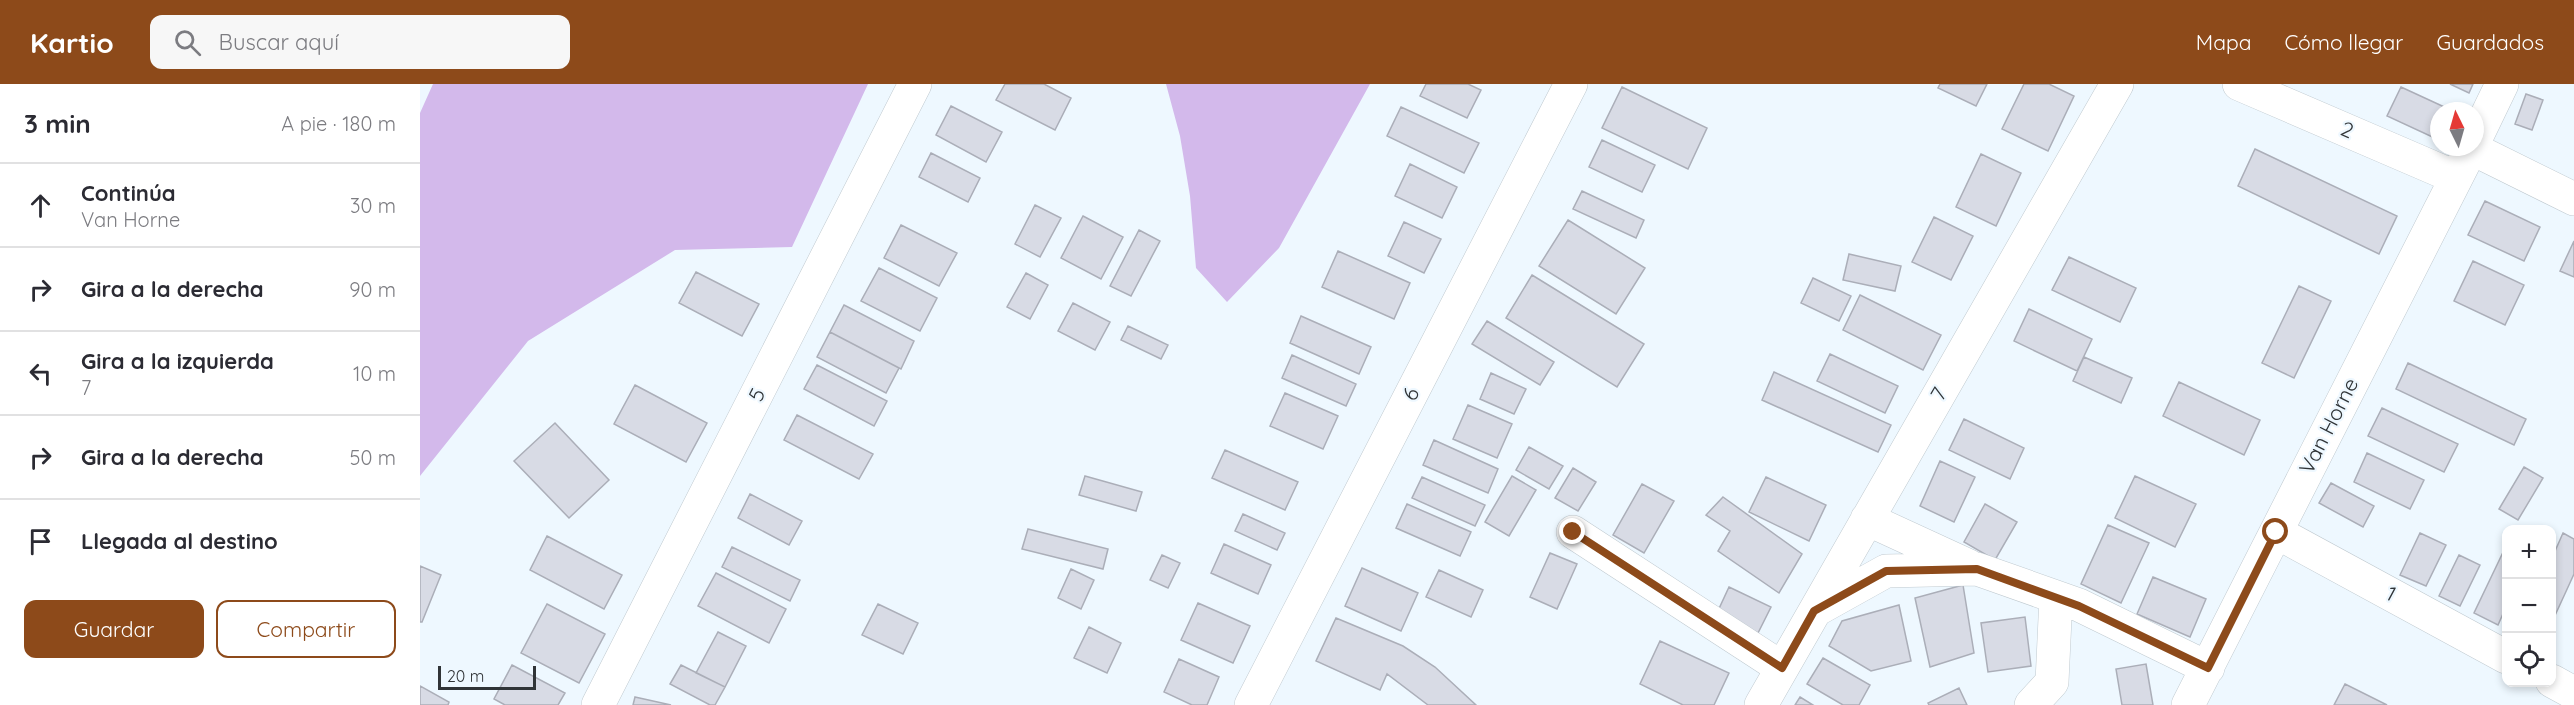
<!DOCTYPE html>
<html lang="es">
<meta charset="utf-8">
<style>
:root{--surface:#fff;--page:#f7f7f7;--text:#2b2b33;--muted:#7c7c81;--line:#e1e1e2;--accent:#8d4a1a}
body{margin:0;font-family:Quicksand,sans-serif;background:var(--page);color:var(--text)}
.controls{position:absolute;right:18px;bottom:18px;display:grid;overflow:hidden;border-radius:12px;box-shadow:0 3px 9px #0003}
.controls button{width:54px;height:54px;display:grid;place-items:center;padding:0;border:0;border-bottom:2px solid var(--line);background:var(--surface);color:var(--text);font:30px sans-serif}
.compass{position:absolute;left:2010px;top:18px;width:54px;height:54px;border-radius:50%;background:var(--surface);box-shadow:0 3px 9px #0003;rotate:355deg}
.scale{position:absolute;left:18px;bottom:15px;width:98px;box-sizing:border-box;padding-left:6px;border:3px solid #303437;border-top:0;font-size:16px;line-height:21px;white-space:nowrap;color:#303437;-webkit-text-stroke:4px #eef8ff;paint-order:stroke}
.stop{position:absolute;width:18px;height:18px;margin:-14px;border:4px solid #8d4a1a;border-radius:50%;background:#fff}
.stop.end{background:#8d4a1a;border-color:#fff;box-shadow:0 2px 6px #0008}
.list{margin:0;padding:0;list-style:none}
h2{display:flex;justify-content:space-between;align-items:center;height:78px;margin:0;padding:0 24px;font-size:26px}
h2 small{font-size:20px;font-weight:400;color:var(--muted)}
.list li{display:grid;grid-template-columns:39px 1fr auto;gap:18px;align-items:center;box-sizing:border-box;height:84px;padding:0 24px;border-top:2px solid var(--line)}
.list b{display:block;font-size:22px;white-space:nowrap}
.list p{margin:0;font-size:20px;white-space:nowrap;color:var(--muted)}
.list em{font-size:20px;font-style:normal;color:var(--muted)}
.actions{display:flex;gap:12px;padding:18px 24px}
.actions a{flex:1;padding:14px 0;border:2px solid var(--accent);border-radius:12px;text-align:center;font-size:21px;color:var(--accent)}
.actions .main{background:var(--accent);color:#fff}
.icon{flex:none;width:33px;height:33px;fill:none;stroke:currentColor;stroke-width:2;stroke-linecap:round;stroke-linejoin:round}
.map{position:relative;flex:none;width:2154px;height:621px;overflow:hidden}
header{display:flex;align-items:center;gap:36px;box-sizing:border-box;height:84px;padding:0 30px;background:var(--accent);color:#fff}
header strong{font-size:28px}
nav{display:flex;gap:33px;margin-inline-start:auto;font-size:21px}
.search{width:420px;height:54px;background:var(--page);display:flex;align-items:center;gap:15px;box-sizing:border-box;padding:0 21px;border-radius:12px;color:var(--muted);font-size:22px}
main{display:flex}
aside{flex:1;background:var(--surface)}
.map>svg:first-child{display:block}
</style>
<header>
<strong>Kartio</strong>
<div class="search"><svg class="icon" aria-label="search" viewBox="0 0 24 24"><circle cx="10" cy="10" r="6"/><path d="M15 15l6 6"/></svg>Buscar aquí</div>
<nav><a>Mapa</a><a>Cómo llegar</a><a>Guardados</a></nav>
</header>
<main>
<aside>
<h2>3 min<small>A pie · 180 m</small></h2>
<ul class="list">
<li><svg class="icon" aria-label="ahead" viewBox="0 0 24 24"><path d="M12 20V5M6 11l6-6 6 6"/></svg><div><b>Continúa</b><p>Van Horne</p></div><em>30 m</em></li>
<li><svg class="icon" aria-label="right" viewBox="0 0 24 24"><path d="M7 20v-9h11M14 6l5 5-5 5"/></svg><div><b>Gira a la derecha</b></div><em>90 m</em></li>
<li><svg class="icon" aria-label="left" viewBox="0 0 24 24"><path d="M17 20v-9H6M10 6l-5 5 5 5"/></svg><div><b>Gira a la izquierda</b><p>7</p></div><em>10 m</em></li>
<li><svg class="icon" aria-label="right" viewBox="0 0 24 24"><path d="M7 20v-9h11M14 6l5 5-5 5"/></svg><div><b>Gira a la derecha</b></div><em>50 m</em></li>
<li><svg class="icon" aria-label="arrive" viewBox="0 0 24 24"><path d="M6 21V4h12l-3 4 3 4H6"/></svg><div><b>Llegada al destino</b></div></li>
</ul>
<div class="actions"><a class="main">Guardar</a><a>Compartir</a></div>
</aside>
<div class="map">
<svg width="2154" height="621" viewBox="0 0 2154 621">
<rect width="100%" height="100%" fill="#eef8ff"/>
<path fill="#d3b9eb" d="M13,0H448L372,163L255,166L108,257L0,392V29Z
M746,0H950L859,164L807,218L776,184L770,112L760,52Z"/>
<path fill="#d8dbe5" stroke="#abaeb8" stroke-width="1.5" d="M585,0H624L651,14L635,46L576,16Z
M1006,0H1048L1061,6L1047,34L1000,12Z
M1520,0H1567L1556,22L1518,4Z
M1604,0H1629L1654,12L1628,67L1582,45Z
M2030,0H2053L2049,9Z
M1202,3L1287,44L1268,85L1182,44Z
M1981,3L2033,27H2019V56L1967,32Z
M2106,10L2123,16L2112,46L2095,40Z
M531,22L582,48L566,78L516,51Z
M981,23L1059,59L1044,89L967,52Z
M1182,56L1235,81L1222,108L1169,83Z
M1835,65L1977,132L1959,170L1818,102Z
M511,69L560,94L548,118L499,93Z
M1561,70L1601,89L1576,142L1536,123Z
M990,80L1037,103L1022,134L975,112Z
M1162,107L1224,136L1216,154L1153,125Z
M2065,117L2120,143L2104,177L2048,151Z
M615,121L641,134L620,173L595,160Z
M663,132L703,153L681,195L641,174Z
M1514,133L1553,152L1531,196L1492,178Z
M1148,136L1225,184L1196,230L1119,182Z
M984,138L1021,155L1004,189L968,172Z
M481,141L537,169L519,202L464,174Z
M719,146L740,157L711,212L690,202Z
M2154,157V193L2140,187Z
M918,167L990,199L974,235L902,203Z
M1429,170L1481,182L1475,207L1423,196Z
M1649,173L1716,204L1700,238L1632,206Z
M2053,177L2104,201L2085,241L2034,217Z
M459,184L517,214L500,247L441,217Z
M276,188L339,220L322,252L259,219Z
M606,189L628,201L610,235L587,223Z
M1112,191L1224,260L1197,303L1086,234Z
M1393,194L1431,212L1419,237L1381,219Z
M1879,202L1911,217L1874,294L1842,279Z
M1440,211L1521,251L1503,286L1423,246Z
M653,219L690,238L675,266L638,247Z
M424,221L494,257L481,285L410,248Z
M1609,225L1672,255L1657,287L1594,257Z
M881,232L951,263L939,290L870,259Z
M1067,237L1134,278L1120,301L1052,260Z
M708,242L748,261L741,275L701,256Z
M410,248L479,284L466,309L397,273Z
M1410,270L1478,302L1465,329L1397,297Z
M872,271L936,300L926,322L862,294Z
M1664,273L1712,294L1701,319L1653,297Z
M1988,279L2106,335L2094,361L1976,305Z
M397,281L467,317L454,342L384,305Z
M1354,288L1471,341L1458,368L1342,316Z
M1071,289L1106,305L1094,330L1060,315Z
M1759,298L1840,336L1824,371L1743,332Z
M215,301L287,339L266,378L194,340Z
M865,309L918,332L903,365L850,342Z
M1048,321L1092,340L1077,374L1033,355Z
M1962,324L2038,360L2024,388L1948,352Z
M377,331L453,370L439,395L364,356Z
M1544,335L1604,364L1590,395L1529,366Z
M135,339L189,396L149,434L94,377Z
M1014,356L1078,385L1068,409L1003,381Z
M1109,363L1143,382L1129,405L1096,386Z
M805,366L878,398L865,426L792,394Z
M1947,369L2004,396L1990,425L1934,398Z
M1520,377L1555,393L1534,438L1500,422Z
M2104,383L2123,394L2098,436L2079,425Z
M1153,384L1176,398L1158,427L1135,414Z
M665,392L722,408L716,427L659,411Z
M1092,392L1116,406L1089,452L1065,438Z
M1715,392L1776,420L1755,463L1695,434Z
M1002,393L1065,421L1055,442L992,414Z
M1346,393L1406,421L1389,457L1329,428Z
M1911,399L1954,422L1943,443L1899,419Z
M1222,400L1254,417L1224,469L1193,451Z
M330,410L382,437L369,461L318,434Z
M1303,413L1382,470L1359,509L1298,467L1310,447L1286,431Z
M987,420L1051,448L1040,472L976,444Z
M1565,420L1597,438L1575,476L1544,458Z
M823,430L865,449L857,466L815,447Z
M1688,441L1729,459L1701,519L1661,500Z
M608,445L688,465L683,485L602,465Z
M2000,449L2026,461L2006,502L1980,491Z
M2143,449L2154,455V490L2132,538V474Z
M127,452L202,491L184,525L110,486Z
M804,460L851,481L838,510L791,489Z
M2086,462V523L2078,541L2054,529Z
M312,463L380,496L370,517L302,483Z
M1130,469L1157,480L1137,525L1110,513Z
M742,471L760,479L748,504L730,496Z
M2039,471L2060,481L2040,522L2019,512Z
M0,482L21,491L2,538H0Z
M942,484L998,509L981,547L925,522Z
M651,485L674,496L661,525L638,514Z
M1019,486L1063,506L1051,533L1006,513Z
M296,489L366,525L349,559L278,522Z
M1733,493L1786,515L1770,553L1717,530Z
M1543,501L1554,569L1510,583L1495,514Z
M1309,503L1351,523L1338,549L1297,529Z
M778,519L830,542L813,579L761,556Z
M127,520L185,550L159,599L101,569Z
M458,520L498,539L483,570L442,551Z
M1479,521L1491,577L1451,587L1409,562L1422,537Z
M1605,533L1611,582L1568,588L1561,539Z
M916,534L983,562L1015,583L1056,621H1008L967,590L960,606L896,577Z
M669,543L701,559L687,589L654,574Z
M298,548L326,562L305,603L276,589Z
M1240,557L1309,589L1294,621H1263L1220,600Z
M1403,574L1450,601L1439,621H1423L1387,600Z
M759,575L799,593L787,621H772L744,608Z
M1726,580L1733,621H1702L1696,585Z
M92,581L145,609L138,621H85L74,615Z
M261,581L305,603L295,621H290L250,600Z
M1925,600L1967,621H1914Z
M0,602L29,618L28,621H0Z
M1539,604L1547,621H1509L1508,619Z
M215,613L251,621H213Z
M1380,613L1393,621H1375Z"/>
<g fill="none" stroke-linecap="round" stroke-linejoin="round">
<g stroke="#c0cad0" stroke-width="34">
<path id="minor" d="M1819,0L2035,93
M2055,56L2082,0
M2051,64L2154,115
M1447,435L1549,482
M1153,448L1362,584
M1856,448L2086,573
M1396,526L1466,487L1557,485L1659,521L1788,584
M2132,597L2154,609
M178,621L495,0
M831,621L1151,0
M1341,621L1697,0
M1611,621L1632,598L1636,513
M1768,621L2052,63"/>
</g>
<use href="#minor" stroke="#fff" stroke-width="33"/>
</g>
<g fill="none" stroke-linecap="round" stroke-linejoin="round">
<path stroke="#8d4a1a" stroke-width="8" d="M1153,448L1362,584L1394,527L1466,487L1557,485L1659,522L1788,584L1856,448"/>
</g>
<g text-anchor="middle" stroke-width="4.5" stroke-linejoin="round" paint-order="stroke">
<g font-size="21" fill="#303437" stroke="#eef8ff">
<text transform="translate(1927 46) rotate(23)" y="7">2</text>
<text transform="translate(991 310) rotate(-63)" y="7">6</text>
<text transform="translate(1519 310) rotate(-60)" y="7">7</text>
<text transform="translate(337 311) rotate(-63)" y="7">5</text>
<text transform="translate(1909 342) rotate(-63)" y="7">Van Horne</text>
<text transform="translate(1971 510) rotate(28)" y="7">1</text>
</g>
</g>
</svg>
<div class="controls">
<button>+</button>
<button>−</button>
<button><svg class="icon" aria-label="locate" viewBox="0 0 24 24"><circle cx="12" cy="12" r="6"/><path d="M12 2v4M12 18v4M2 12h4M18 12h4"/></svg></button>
</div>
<svg class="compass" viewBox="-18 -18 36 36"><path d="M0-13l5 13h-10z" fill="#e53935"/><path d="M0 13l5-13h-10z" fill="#7c7c81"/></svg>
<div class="scale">20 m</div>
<div class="stop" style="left:1856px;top:448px"></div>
<div class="stop end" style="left:1153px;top:448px"></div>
</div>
</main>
